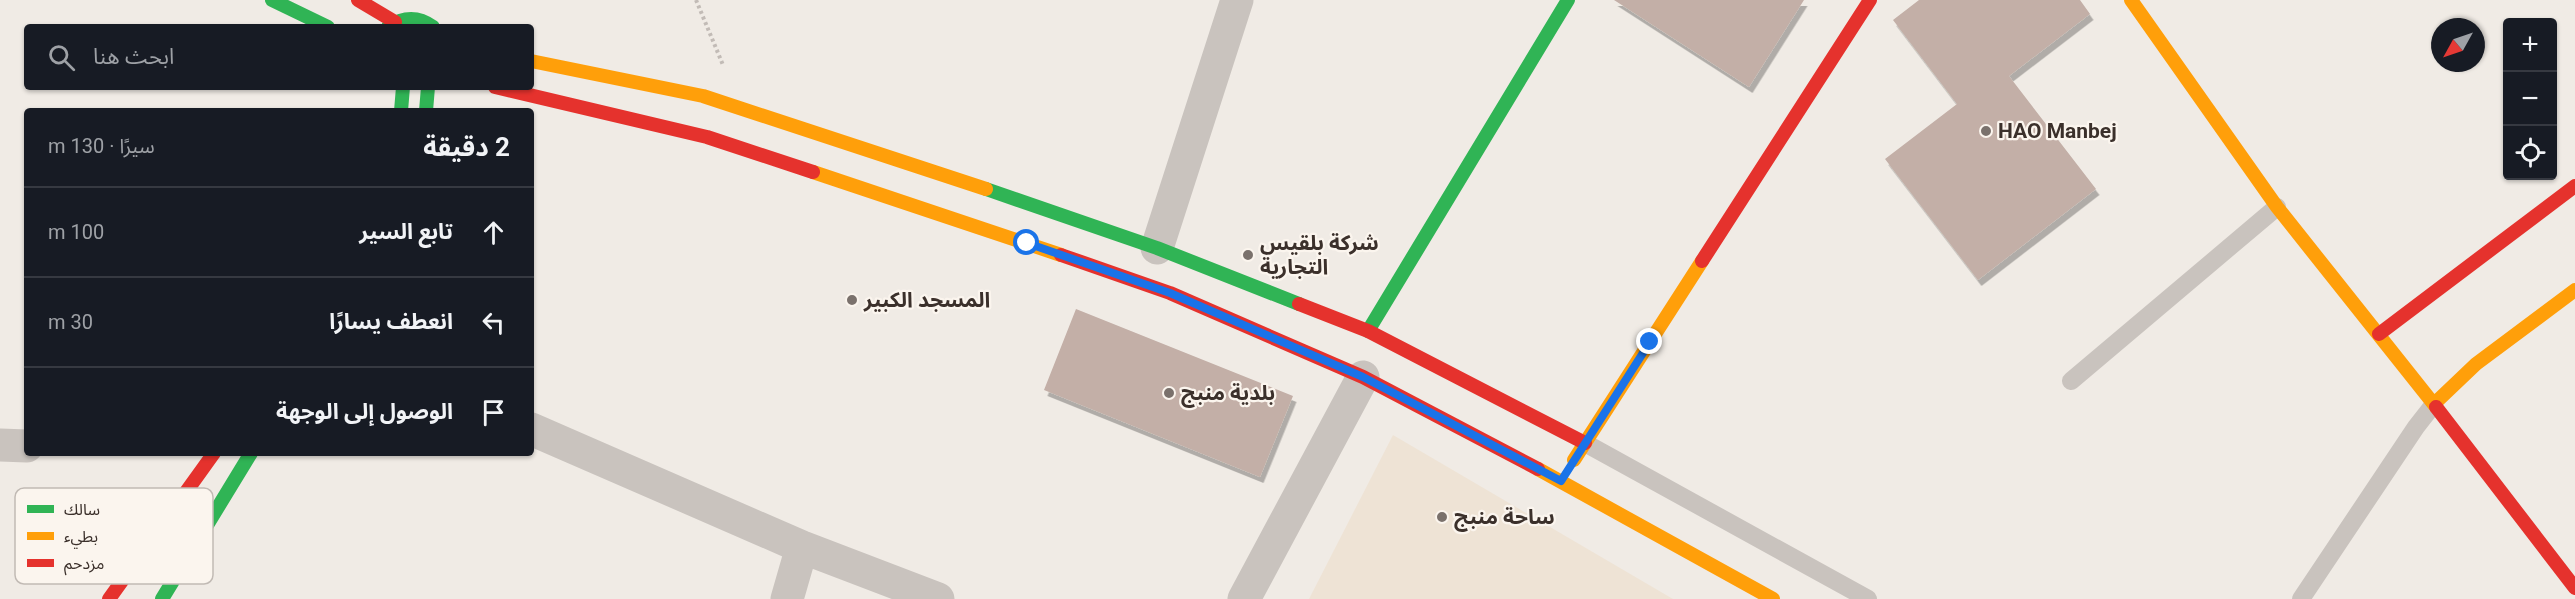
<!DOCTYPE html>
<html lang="ar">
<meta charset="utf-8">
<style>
:root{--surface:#171b24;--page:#242831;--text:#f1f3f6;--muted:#9ea1a6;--line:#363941}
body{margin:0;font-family:Roboto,"Noto Sans Arabic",sans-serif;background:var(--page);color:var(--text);direction:rtl}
.controls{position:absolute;right:18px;top:18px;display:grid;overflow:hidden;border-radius:6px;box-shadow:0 2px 4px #0004}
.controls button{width:54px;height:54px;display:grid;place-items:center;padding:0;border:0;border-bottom:2px solid var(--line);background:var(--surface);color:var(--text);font:30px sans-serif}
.compass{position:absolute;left:2431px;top:18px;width:54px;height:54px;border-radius:50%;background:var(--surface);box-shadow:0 2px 4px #0004;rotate:230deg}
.stop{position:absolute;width:18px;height:18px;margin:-14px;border:4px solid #1a73e8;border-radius:50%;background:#fff}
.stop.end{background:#1a73e8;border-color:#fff;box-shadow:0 2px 6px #0008}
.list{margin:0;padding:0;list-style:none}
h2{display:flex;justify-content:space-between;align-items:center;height:78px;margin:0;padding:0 24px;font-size:26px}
h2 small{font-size:20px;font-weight:400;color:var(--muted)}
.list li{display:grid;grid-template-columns:39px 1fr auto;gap:18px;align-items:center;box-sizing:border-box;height:90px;padding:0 24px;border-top:2px solid var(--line)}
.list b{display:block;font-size:22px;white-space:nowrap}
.list em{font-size:20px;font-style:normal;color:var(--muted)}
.icon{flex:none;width:33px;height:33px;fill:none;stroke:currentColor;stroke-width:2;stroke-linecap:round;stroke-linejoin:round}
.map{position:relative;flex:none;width:2575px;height:599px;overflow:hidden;direction:ltr}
.search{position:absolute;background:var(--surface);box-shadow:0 2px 4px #0004;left:24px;top:24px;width:510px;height:66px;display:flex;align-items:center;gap:15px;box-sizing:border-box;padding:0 21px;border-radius:6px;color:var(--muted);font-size:22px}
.panel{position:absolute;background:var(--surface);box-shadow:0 2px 4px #0004;left:24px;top:108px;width:510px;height:348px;border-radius:6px;direction:rtl}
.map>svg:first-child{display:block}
</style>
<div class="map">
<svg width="2575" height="599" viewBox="0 0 2575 599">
<defs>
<filter id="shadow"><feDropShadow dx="3.5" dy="6" stdDeviation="0" flood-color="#0004"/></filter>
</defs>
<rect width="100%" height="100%" fill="#f0ebe5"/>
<path fill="#eee3d5" d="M1393,435L1673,599H1309Z"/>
<path fill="#c3afa7" filter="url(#shadow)" d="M1614,0H1804L1749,87Z
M1919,0H2080L2090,14L2009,76L2096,189L1978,280L1885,159L1957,104L1893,20Z
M1076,309L1293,396L1260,477L1044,390Z"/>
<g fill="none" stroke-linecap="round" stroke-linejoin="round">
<path stroke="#c2bbb6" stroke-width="4" stroke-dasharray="3 3" stroke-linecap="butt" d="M696,0L723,65"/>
<path stroke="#c9c3be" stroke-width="18" d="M2071,381L2277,207
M1585,443L1868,599
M2301,599L2416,427L2434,404"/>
<path stroke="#c9c3be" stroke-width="33" d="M1157,248L1237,0
M531,429L802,547L938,599
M0,445L27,446
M787,599L802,547
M1244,599L1363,377"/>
<path stroke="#30b455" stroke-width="14" d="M272,0L328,27
M388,27C403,17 418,16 433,27
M401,111L403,87
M426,111L428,87
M986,189L1157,248L1299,304
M1368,331L1568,0
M162,599L251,453"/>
<path stroke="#ff9f0a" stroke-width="14" d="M2131,0L2277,207L2436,407
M531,61L703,96L986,189
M813,172L1061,255
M2434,404L2476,364L2575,290
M1574,460L1702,261
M1538,469L1773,599"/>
<path stroke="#e5322d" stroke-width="14" d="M358,0L395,22
M495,87L707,137L813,172
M1061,255L1170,293L1363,377L1538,469
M1702,261L1870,0
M1299,304L1368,331L1585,443
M2379,334L2575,186
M2436,407L2575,588
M109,599L214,453"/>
</g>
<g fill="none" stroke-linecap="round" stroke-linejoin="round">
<path stroke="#1a73e8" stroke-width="8" d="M1027,243L1170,293L1363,377L1561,481L1650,342"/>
</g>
<g fill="#7a716c" stroke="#fbf5ee" stroke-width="2">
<circle cx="1986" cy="131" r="6"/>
<circle cx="1248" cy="255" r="6"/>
<circle cx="852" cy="300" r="6"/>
<circle cx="1169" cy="393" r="6"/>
<circle cx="1442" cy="517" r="6"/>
</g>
<g text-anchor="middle" stroke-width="4.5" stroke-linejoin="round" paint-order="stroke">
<g font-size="21" font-weight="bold" fill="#3b302b" stroke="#fbf5ee" text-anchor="start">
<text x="1998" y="138">HAO Manbej</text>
<text x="1260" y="250">شركة بلقيس<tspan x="1260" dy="24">التجارية</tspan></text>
<text x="864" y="307">المسجد الكبير</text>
<text x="1181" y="400">بلدية منبج</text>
<text x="1454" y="524">ساحة منبج</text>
</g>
</g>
<rect x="15" y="488" width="198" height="96" rx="9" fill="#fbf5ee" stroke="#c1bab4" stroke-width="1.5"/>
<rect x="27" y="505" width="27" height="8" fill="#30b455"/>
<rect x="27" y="532" width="27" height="8" fill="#ff9f0a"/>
<rect x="27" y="559" width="27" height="8" fill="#e5322d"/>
<g font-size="16" fill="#3b302b">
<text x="64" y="515">سالك</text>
<text x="64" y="542">بطيء</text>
<text x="64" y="569">مزدحم</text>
</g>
</svg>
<div class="controls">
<button>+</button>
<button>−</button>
<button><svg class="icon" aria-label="locate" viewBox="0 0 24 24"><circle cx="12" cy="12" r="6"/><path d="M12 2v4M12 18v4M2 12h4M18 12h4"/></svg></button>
</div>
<svg class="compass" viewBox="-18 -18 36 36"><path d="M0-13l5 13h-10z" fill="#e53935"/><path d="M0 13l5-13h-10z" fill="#9ea1a6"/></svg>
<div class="stop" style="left:1027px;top:243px"></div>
<div class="stop end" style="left:1650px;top:342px"></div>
<div class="search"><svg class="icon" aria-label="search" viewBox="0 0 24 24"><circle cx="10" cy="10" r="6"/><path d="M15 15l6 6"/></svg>ابحث هنا</div>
<section class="panel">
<h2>2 دقيقة<small>سيرًا · 130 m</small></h2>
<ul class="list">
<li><svg class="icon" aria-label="ahead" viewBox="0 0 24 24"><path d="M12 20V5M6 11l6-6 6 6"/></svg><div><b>تابع السير</b></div><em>100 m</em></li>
<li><svg class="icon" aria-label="left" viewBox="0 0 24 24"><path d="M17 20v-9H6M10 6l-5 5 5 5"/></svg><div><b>انعطف يسارًا</b></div><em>30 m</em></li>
<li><svg class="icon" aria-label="arrive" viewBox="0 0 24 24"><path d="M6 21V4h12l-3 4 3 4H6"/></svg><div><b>الوصول إلى الوجهة</b></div></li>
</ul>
</section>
</div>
